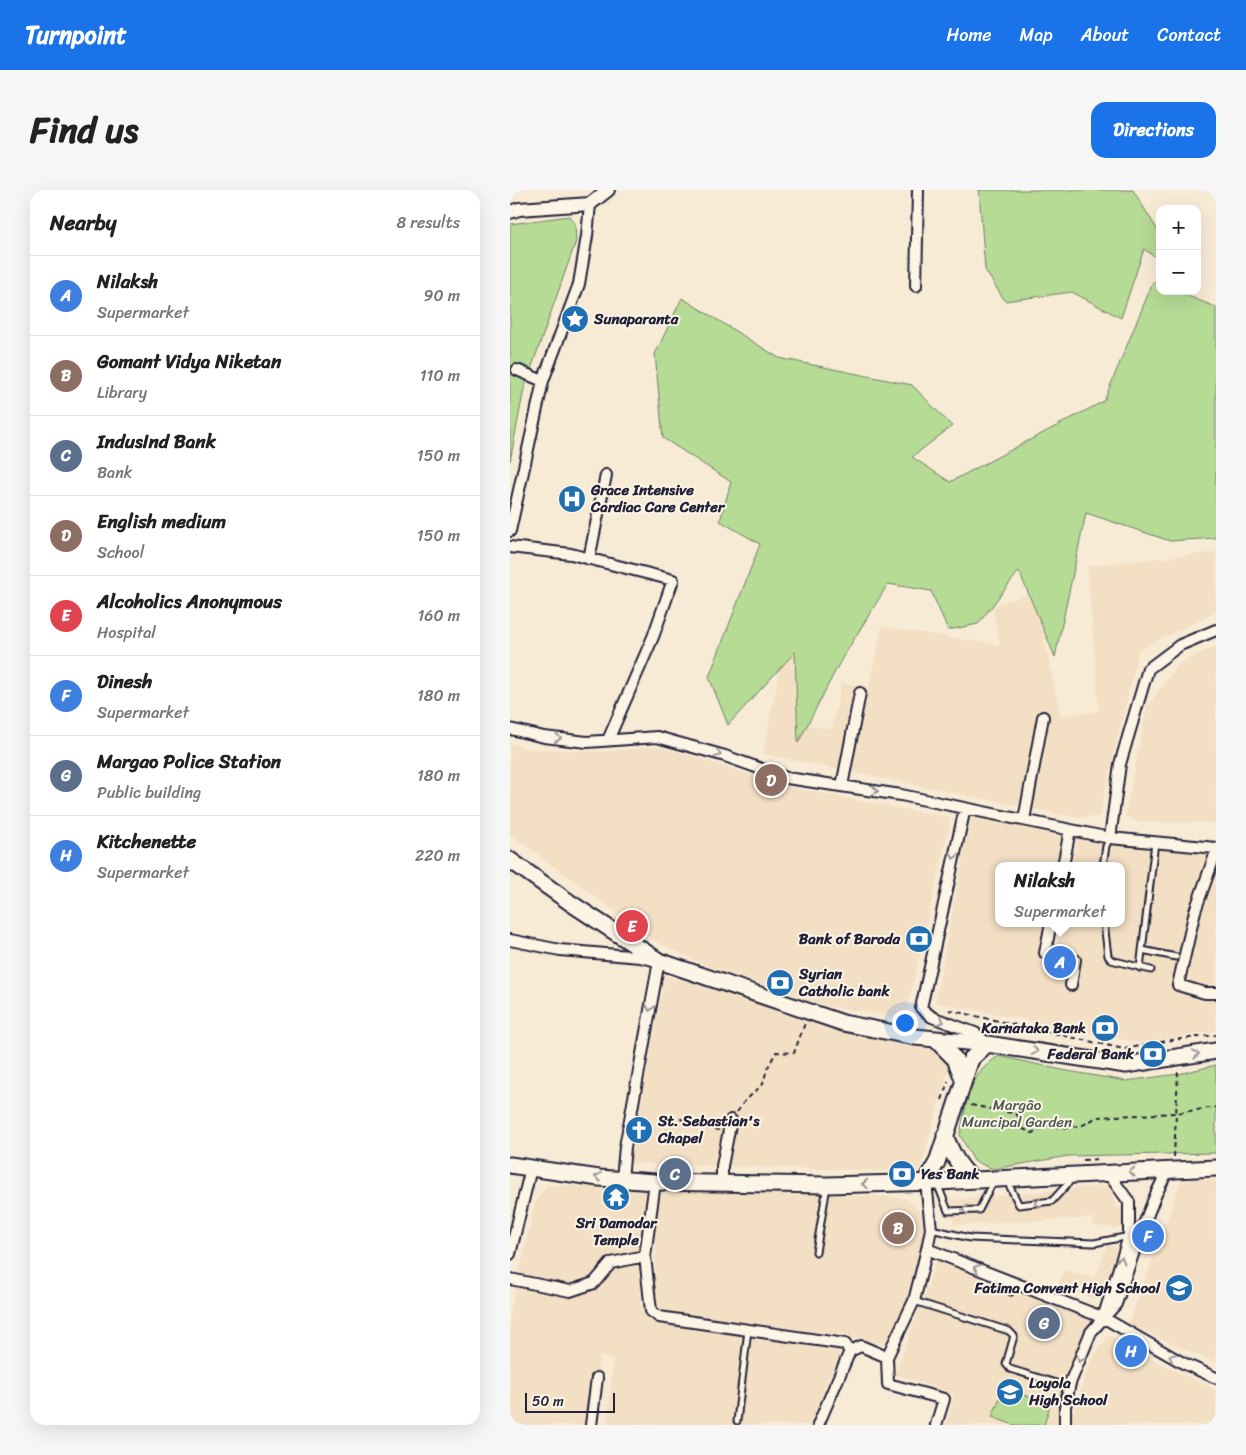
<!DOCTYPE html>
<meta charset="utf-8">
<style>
:root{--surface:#fff;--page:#f6f6f6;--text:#222;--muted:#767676;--line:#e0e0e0;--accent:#1a73e8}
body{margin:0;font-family:Sriracha,sans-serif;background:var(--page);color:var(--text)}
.controls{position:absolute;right:15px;top:15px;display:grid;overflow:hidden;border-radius:10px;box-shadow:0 5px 20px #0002}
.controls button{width:45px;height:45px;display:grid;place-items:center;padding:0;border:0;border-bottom:1px solid var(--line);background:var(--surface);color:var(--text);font:25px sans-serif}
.scale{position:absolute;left:15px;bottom:12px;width:90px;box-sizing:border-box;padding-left:5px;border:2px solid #22223b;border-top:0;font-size:14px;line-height:18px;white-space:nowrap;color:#22223b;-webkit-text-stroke:4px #fcf5e5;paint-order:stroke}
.you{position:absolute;left:394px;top:832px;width:18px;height:18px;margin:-12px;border:4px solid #fff;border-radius:50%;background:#1a73e8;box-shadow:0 0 0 8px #1a73e833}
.badge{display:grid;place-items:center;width:32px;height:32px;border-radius:50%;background:var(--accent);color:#fff;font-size:16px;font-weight:700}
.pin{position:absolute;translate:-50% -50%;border:2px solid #fff;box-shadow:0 1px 5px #0006}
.popup{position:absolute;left:485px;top:672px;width:130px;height:65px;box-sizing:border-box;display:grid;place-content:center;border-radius:10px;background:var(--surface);filter:drop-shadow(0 1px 4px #0005);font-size:16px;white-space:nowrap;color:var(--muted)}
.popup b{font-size:19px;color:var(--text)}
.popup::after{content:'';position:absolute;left:50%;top:100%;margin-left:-10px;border:10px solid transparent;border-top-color:var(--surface)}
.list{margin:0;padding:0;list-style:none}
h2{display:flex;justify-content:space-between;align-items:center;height:65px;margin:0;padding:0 20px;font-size:21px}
h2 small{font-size:16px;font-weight:400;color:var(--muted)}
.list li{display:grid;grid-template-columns:32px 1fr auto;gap:15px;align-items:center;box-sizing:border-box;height:80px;padding:0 20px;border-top:1px solid var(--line)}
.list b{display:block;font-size:19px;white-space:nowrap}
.list p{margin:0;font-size:16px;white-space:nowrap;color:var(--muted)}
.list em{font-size:16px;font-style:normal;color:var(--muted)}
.map{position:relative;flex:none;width:706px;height:1235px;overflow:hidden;border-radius:15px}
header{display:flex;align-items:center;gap:30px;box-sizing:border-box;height:70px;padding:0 25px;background:var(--accent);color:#fff}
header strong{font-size:24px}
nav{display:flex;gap:28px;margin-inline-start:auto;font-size:18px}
.intro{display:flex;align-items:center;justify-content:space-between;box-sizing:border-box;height:120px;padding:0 30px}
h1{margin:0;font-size:35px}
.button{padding:12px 22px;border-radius:15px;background:var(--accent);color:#fff;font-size:18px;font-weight:700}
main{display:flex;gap:30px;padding:0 30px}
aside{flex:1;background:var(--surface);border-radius:15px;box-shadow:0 5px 20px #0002}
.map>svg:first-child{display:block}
</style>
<header>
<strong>Turnpoint</strong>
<nav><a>Home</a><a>Map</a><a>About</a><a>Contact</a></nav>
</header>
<div class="intro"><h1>Find us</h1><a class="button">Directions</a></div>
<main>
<aside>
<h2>Nearby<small>8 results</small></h2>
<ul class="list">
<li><span class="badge" style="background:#3f7fe0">A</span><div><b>Nilaksh</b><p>Supermarket</p></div><em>90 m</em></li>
<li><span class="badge" style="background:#8d6e63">B</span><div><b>Gomant Vidya Niketan</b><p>Library</p></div><em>110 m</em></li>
<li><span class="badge" style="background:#5c6f8a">C</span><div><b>IndusInd Bank</b><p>Bank</p></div><em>150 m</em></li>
<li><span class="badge" style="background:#8d6e63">D</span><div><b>English medium</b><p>School</p></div><em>150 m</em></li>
<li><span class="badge" style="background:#e0444e">E</span><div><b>Alcoholics Anonymous</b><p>Hospital</p></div><em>160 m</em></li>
<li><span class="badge" style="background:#3f7fe0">F</span><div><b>Dinesh</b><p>Supermarket</p></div><em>180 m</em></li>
<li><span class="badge" style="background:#5c6f8a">G</span><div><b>Margao Police Station</b><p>Public building</p></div><em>180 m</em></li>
<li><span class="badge" style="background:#3f7fe0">H</span><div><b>Kitchenette</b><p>Supermarket</p></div><em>220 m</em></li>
</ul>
</aside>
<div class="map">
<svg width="706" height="1235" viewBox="0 0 706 1235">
<rect width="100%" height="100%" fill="#f8ebd6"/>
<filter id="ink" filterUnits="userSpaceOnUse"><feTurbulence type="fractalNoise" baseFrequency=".02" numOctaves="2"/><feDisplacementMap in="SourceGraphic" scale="10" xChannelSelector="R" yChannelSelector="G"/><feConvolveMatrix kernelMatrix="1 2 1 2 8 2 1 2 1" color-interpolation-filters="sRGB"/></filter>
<g filter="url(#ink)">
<path fill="#f3dfc4" d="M706,362V422L629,460L589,626L568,628L253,564L273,462L303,468L291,534L322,539L331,493L359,496L372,437L490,455L482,416L524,402L551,526L589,521L577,376Z
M706,456V633L628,632L615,626L637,516L670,473Z
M0,553L16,558L92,562L148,556L284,598L441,628L395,828L316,816L198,776L148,753L0,644Z
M461,625L552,646L546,676H489V733H535L530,756L546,759L551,733H611V676H562L568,645L706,663V841L629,853L425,812Z
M155,786L429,862L439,876L411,978L403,982L119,973Z
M684,988L706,990V1173L618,1134L651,1048L670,992Z
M36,995L136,999L129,1058L131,1116L139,1131L247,1147L332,1158L300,1235H97L103,1170L90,1166L80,1235H0V1124L25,1013Z
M601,995L605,1017L616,1018L615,1039L583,1036V1028L444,1035L439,1010Z
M147,998L388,1007L398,1010L412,1024L414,1057L381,1154L364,1153L335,1145L162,1124L144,1117Z
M597,1055L612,1060L595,1112L548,1097L554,1079L585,1089Z
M427,1071L580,1127L549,1215L551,1235H435L445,1205L385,1184Z
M599,1145L648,1172L706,1200V1235H562L560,1231L581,1170Z"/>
<path fill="#b6db95" stroke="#6c7e68" d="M469,0H623L650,44V70L634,59L611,128L562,102L495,111L475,80Z
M59,26L65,33L66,51L14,199L0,271V34Z
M643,92L650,95V101H665L706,117V348L660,351L576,323L545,467L509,381L468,434L438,440L421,401L378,394L330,472L288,553L285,462L218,535L199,487L250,354L210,331L221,292L153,248L145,164L172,108L269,168L402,195L442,236L402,267L440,292L594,211Z
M489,866L552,880L616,891L668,884L706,875V963L558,966L483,979L464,971L450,945C456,914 459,883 489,866Z
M494,1197L540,1215L534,1235H504L482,1227Z"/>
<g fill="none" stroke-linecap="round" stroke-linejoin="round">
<g stroke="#22223b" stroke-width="9">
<path id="service" d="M593,676L596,656L600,648
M594,733L598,766L601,770L641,780
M632,760L666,767
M630,778L645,652
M497,991L509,1015L542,1011L562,989
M427,993L438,1021L469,1020L483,992
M421,1039L460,1048L584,1053L620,1046
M306,1062L317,996
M501,1102L504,1092
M404,1111L499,1141L504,1146L496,1174L500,1179L559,1197
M227,1231L238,1140"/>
</g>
<g stroke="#22223b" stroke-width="14">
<path id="minor" d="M406,96L408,0
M7,180L33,191
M0,341L33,191L69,94L77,46L80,14
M0,357L61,364L163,390L143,447L98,550
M79,369L96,285
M0,539L34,547L77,552L147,547L215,566L277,588L391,605L600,648L706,658
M332,596L350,503
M455,618L411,818L422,827L465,843L477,854
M514,630L533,527
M600,648L610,574L638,479L670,455L706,440
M706,662L685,721L668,795L695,803H706
M553,676L560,640
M541,733L535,763L565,770L561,795
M0,750L50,760L130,767L149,771L115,957L112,989
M145,992L135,1066L141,1121L149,1127L335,1154L340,1161
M212,994V976L221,930
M417,1059L594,1128L673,1173L706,1188
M0,1064L21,978
M0,1089L60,1101L84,1093L101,1073L135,1066
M594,1125L619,1046V1012L598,983
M377,1167L378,1194L434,1209L426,1235
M81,1235L87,1188
M308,1235L340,1161L351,1156L377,1167L404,1111L417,1059L421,1039L416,992
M555,1235V1217L560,1193L581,1142L606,1114L630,1044L646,1004L658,980L663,981"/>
</g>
<g stroke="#22223b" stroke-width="16">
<path id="tertiary" d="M0,22L9,19L80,14L98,0"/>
</g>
<g stroke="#22223b" stroke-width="19">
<path id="secondary" d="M0,670L62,714L149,771L333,833L405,847L477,854L616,875L706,861
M426,850L445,869L453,889
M435,945C442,965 449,976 463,990
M0,975L89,988L145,992L317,995L427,992L706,978
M416,992L427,972L461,869L477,854"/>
</g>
<path stroke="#22223b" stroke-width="2" stroke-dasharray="5 4" stroke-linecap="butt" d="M439,820L614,859L662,850L706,845
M432,910L438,891
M461,915L507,924L511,938L522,943L537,935L557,938L573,935L587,927L667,923L706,917
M227,922L234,912L253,894L257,879L266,862L284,863L295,833
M163,935L171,929L197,938L209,940
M664,967L668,882
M573,970L588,969"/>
<use href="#service" stroke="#fcf5e5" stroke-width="5"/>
<use href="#minor" stroke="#fcf5e5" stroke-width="10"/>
<use href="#tertiary" stroke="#fcf5e5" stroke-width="12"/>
<use href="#secondary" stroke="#fcf5e5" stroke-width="15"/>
</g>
<defs><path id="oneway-chevron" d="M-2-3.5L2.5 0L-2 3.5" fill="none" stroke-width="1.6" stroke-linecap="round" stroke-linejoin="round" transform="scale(1.25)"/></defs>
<g stroke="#9a9698">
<use href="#oneway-chevron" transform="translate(48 548) rotate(6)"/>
<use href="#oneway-chevron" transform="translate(208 564) rotate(16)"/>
<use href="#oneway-chevron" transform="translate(365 601) rotate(9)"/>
<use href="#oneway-chevron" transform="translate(444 666) rotate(103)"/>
<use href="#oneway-chevron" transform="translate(140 818) rotate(101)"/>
<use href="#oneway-chevron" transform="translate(431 831) rotate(20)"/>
<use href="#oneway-chevron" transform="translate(525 861) rotate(8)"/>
<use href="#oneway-chevron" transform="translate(686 864) rotate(-9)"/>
<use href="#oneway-chevron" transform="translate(622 982) rotate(177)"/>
<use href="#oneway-chevron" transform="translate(88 987) rotate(-174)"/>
<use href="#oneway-chevron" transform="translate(355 994) rotate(178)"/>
<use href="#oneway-chevron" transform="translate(528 1013) rotate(173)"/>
<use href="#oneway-chevron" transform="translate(455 1020) rotate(179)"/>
<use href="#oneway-chevron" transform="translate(611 1070) rotate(-73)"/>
<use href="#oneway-chevron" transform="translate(467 1078) rotate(-159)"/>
<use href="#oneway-chevron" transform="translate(662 1167) rotate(-151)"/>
<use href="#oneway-chevron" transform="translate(570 1169) rotate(112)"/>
</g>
</g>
<defs>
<g id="sight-disc" transform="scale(1.4375)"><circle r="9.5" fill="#1f6fb2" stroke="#fcf5e5"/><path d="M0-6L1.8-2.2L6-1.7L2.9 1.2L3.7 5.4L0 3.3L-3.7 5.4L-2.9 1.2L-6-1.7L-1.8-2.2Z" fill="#fff"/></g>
<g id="hospital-disc" transform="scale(1.4375)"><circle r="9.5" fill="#1f6fb2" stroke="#fcf5e5"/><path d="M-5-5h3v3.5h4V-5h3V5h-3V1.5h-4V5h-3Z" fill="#fff"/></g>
<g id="bank-disc" transform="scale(1.4375)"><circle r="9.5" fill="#1f6fb2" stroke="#fcf5e5"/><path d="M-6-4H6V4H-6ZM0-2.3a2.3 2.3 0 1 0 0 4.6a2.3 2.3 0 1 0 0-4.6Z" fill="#fff"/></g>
<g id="church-disc" transform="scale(1.4375)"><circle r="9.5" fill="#1f6fb2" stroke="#fcf5e5"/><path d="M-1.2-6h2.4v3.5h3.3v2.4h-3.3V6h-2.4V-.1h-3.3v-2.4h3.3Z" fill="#fff"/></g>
<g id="temple-disc" transform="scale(1.4375)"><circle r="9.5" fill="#1f6fb2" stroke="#fcf5e5"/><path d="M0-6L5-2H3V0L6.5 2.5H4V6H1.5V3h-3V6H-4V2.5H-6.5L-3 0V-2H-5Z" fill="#fff"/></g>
<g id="school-disc" transform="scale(1.4375)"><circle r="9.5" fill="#1f6fb2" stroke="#fcf5e5"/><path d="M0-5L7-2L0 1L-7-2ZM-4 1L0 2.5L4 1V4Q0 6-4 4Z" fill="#fff"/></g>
</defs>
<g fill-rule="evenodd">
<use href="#sight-disc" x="65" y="129"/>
<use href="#hospital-disc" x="62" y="309"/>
<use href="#bank-disc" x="409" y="749"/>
<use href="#bank-disc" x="270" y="793"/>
<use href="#bank-disc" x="595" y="838"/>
<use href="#bank-disc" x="643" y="864"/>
<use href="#church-disc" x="129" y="940"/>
<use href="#bank-disc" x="392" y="984"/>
<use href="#temple-disc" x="106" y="1007"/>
<use href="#school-disc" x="669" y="1098"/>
<use href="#school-disc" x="500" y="1202"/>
</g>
<g text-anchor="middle" stroke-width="4" stroke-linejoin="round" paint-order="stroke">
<g font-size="15" font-weight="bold" fill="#22223b" stroke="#fcf5e5" text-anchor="start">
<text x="84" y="134">Sunaparanta</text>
<text x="81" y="305">Grace Intensive<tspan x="81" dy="17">Cardiac Care Center</tspan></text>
<text x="390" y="754" text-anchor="end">Bank of Baroda</text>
<text x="289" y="789">Syrian<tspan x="289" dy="17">Catholic bank</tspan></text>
<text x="576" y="843" text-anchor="end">Karnataka Bank</text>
<text x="624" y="869" text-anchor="end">Federal Bank</text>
<text x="148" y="936">St. Sebastian's<tspan x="148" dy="17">Chapel</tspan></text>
<text x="411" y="989">Yes Bank</text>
<text x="106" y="1038" text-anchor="middle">Sri Damodar<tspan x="106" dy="17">Temple</tspan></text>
<text x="650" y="1103" text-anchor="end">Fatima Convent High School</text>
<text x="519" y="1198">Loyola<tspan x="519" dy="17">High School</tspan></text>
</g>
<g font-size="15" fill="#4e5a56" stroke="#fcf5e5">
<text x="507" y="920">Margão<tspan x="507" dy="17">Muncipal Garden</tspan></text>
</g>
</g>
</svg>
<div class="controls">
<button>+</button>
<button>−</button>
</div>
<div class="scale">50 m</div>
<div class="you"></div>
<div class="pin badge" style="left:550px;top:772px;background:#3f7fe0">A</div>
<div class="popup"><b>Nilaksh</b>Supermarket</div>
<div class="pin badge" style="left:388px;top:1038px;background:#8d6e63">B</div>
<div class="pin badge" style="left:165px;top:984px;background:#5c6f8a">C</div>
<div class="pin badge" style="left:261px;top:590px;background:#8d6e63">D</div>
<div class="pin badge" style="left:122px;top:736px;background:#e0444e">E</div>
<div class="pin badge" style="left:638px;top:1046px;background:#3f7fe0">F</div>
<div class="pin badge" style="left:534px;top:1133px;background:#5c6f8a">G</div>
<div class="pin badge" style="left:621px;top:1161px;background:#3f7fe0">H</div>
</div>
</main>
